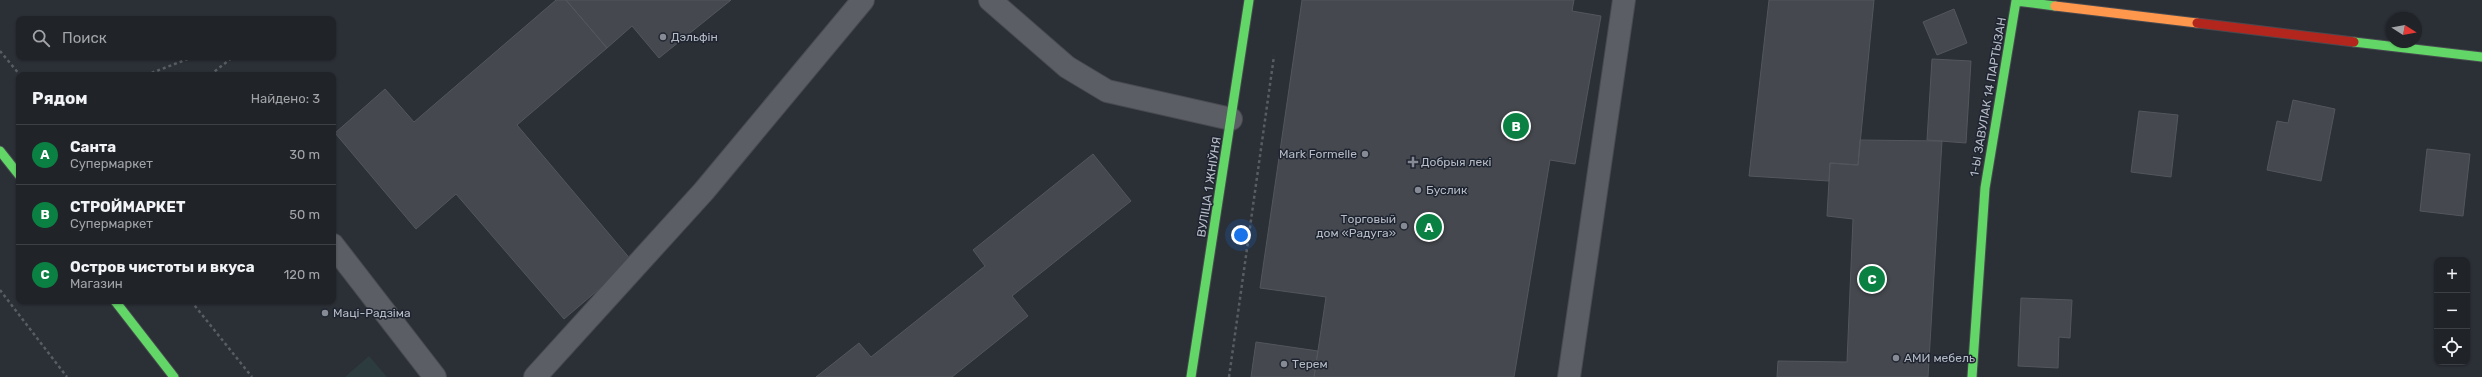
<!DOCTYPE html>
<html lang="ru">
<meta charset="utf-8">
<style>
:root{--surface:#202328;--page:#2d2f34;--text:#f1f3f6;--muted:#a2a4a8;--line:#3d4045;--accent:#0b8043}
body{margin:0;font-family:Rubik,sans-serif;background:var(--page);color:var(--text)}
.controls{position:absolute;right:12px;bottom:12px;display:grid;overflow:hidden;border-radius:8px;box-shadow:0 1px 3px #0004}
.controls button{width:36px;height:36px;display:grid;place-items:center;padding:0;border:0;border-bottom:1px solid var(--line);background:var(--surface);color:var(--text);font:20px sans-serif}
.compass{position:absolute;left:2386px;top:12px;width:36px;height:36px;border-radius:50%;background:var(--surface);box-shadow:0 1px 3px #0004;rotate:101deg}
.you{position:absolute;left:1241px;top:235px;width:14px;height:14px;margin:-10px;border:3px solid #fff;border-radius:50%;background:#1a73e8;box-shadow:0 0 0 6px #1a73e833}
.badge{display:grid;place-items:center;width:26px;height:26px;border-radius:50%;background:var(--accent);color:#fff;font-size:13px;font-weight:700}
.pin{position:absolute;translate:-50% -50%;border:2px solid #fff;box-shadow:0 1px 4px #0006}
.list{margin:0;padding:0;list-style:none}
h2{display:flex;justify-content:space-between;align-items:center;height:52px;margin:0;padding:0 16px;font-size:17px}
h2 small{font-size:13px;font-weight:400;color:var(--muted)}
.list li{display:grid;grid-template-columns:26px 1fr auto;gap:12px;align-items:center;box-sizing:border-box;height:60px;padding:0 16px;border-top:1px solid var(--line)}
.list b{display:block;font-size:15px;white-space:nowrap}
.list p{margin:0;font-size:13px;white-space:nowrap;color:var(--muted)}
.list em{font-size:13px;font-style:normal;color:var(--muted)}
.icon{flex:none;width:22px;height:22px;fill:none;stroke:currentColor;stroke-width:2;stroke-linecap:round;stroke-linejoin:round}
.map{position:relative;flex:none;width:2482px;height:377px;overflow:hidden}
.search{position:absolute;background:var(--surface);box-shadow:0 1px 3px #0004;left:16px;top:16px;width:320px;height:44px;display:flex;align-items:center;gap:10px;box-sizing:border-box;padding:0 14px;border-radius:8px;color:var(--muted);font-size:15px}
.panel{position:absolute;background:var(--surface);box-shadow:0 1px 3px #0004;left:16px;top:72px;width:320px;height:232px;border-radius:8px}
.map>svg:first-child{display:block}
</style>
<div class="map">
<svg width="2482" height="377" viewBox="0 0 2482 377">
<rect width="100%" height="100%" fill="#2b2f36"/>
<path fill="#2c3c3e" d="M369,356L387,377H345Z"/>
<path fill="#45484e" stroke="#53575d" d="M556,0H566L607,48L517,125L632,261L564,319L456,194L416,229L335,133L385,89L414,122Z
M566,0H731L659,58L632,26L607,48Z
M1302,0H1574L1572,11L1601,16L1575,164L1550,160L1514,377H1314L1326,297L1260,288Z
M1769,0H1874L1858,165L1830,163L1829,181L1749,176Z
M1954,9L1967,43L1937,55L1923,22Z
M1932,59L1971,61L1966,143L1927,140Z
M2293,100L2335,109L2321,181L2267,170L2277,121L2288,123Z
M2139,111L2178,115L2171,177L2131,172Z
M1860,140L1942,141L1928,377H1777L1778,361L1847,362L1853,219L1827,216L1830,163L1858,165Z
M2427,149L2470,154L2463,216L2420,211Z
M1093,154L1131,201L1012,296L1028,316L952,377H816L859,343L871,357L985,266L973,250Z
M2021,298L2072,300L2070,338L2059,337L2058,368L2018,366Z
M1256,342L1318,351L1314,377H1251Z"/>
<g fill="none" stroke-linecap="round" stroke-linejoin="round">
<g stroke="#474a4f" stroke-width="24">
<path id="lane" d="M990,0L1067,67L1107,91L1231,119
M333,245L435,377
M535,377L704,191L863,0
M1569,377L1624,0"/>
</g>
<g stroke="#474a4f" stroke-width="11">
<path id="fast" d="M2354,42L2482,57
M0,151L19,175
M115,301L174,377
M1191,377L1249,0
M1972,377L1985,188L2016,1L2055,6"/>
</g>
<g stroke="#474a4f" stroke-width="11">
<path id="slow" d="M2055,6L2197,23"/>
</g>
<g stroke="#474a4f" stroke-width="11">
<path id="jam" d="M2197,23L2354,42"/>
</g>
<path stroke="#595d62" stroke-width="2.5" stroke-dasharray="3 3" stroke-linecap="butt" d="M0,51L20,75
M146,75L193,57
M210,75L233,57
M0,290L67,377
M191,301L252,377
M1229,377L1274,56"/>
<use href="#lane" stroke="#5b5e64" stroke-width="22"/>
<use href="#fast" stroke="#63d668" stroke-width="9"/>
<use href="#slow" stroke="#ff974d" stroke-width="9"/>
<use href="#jam" stroke="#b3261e" stroke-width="9"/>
</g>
<g fill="#858a94" stroke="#1f2530" stroke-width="1.5">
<circle cx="663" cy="37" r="4"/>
<circle cx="1365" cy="154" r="4"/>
<path d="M1411 156h4v4h4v4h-4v4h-4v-4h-4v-4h4z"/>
<circle cx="1418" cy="190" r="4"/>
<circle cx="1404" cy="226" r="4"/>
<circle cx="325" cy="313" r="4"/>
<circle cx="1896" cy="358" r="4"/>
<circle cx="1284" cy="364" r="4"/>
</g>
<g text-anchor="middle" stroke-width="3" stroke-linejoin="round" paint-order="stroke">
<g font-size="12" fill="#b6bbc6" stroke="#1f2530" text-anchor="start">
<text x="671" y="41">Дэльфін</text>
<text x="1357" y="158" text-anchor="end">Mark Formelle</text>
<text x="1421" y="166">Добрыя лекі</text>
<text x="1426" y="194">Буслик</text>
<text x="1396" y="223" text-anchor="end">Торговый<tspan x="1396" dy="14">дом «Радуга»</tspan></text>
<text x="333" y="317">Маці-Радзіма</text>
<text x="1904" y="362">АМИ мебель</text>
<text x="1292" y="368">Терем</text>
</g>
<g font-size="12" fill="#b6bbc6" stroke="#1f2530">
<text transform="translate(1988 97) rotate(-80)" y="4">1-Ы ЗАВУЛАК 14 ПАРТЫЗАН</text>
<text transform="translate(1209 187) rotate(-81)" y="4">ВУЛІЦА 1 ЖНІЎНЯ</text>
</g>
</g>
</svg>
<div class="controls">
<button>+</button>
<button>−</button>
<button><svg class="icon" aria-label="locate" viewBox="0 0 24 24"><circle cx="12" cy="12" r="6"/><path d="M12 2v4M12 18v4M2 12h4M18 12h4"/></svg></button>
</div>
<svg class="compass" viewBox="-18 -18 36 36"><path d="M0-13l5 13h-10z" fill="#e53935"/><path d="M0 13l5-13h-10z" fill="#a2a4a8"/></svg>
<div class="you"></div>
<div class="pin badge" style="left:1429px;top:227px">A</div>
<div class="pin badge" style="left:1516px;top:126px">B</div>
<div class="pin badge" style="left:1872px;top:279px">C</div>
<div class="search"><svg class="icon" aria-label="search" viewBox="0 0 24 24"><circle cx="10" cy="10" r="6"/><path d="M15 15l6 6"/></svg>Поиск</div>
<section class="panel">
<h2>Рядом<small>Найдено: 3</small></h2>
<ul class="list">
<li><span class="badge">A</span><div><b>Санта</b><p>Супермаркет</p></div><em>30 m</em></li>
<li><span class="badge">B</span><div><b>СТРОЙМАРКЕТ</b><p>Супермаркет</p></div><em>50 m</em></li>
<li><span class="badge">C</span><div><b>Остров чистоты и вкуса</b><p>Магазин</p></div><em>120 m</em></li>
</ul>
</section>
</div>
